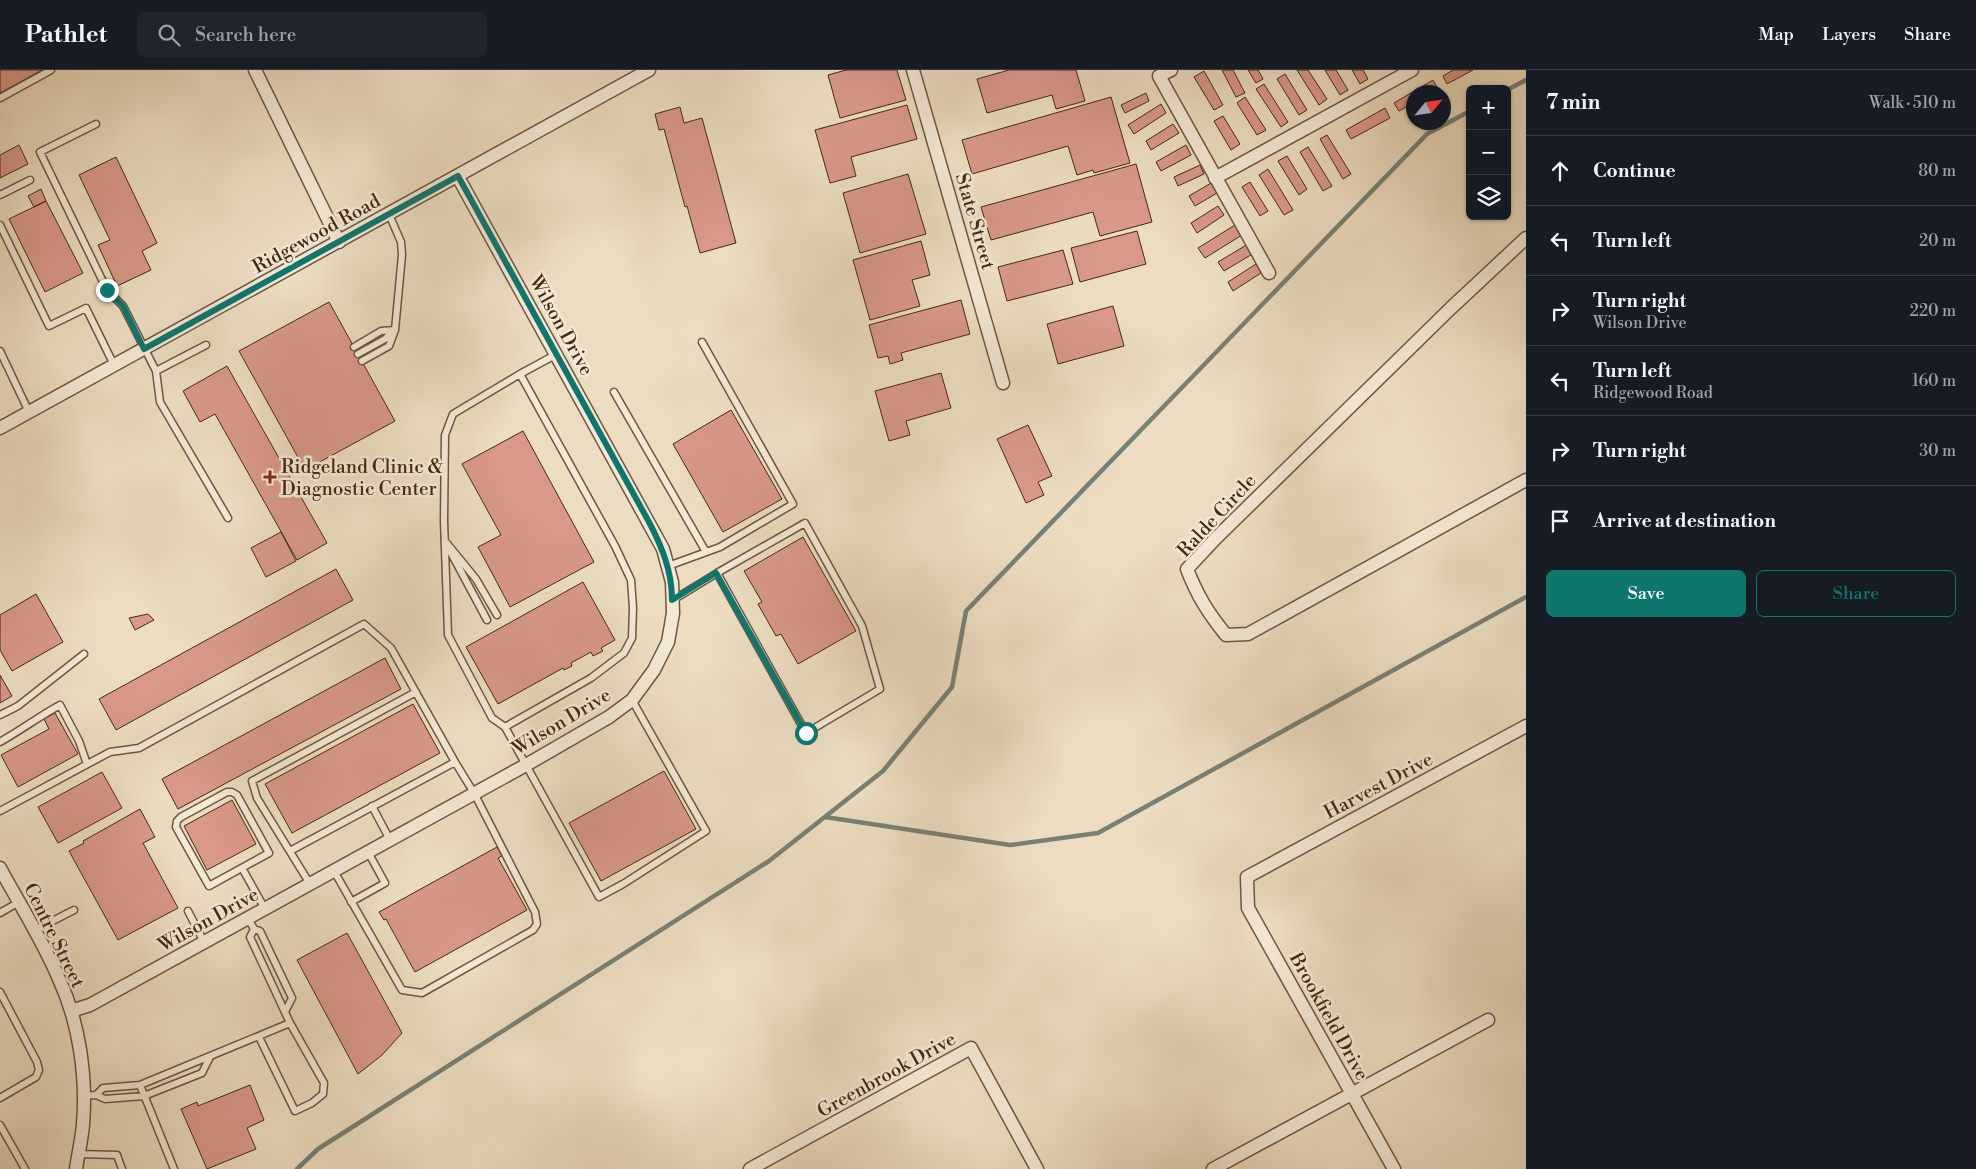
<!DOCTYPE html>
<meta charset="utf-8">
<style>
:root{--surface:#171b24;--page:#20242c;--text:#f1f3f6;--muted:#9ea1a6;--line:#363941;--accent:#0f766e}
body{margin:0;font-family:"Libre Bodoni",serif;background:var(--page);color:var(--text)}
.controls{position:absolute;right:15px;top:15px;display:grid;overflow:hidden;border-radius:8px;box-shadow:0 1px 4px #0004}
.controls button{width:45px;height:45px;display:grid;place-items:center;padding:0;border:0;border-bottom:1px solid var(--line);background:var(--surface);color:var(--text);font:25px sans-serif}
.compass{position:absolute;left:1406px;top:15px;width:45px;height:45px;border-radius:50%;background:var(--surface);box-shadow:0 1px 4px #0004;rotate:61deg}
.stop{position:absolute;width:15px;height:15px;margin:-11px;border:4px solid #0f766e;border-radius:50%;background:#fff}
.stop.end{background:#0f766e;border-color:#fff;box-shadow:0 1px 5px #0008}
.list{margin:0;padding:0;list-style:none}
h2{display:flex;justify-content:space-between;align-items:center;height:65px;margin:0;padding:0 20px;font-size:21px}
h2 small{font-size:16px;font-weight:400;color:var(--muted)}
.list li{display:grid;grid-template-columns:32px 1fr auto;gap:15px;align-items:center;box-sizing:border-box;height:70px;padding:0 20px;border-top:1px solid var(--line)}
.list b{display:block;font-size:19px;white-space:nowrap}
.list p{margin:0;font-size:16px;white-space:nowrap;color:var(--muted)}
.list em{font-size:16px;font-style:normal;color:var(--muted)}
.actions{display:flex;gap:10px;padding:15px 20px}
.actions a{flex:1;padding:11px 0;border:1px solid var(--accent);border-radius:8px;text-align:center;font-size:18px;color:var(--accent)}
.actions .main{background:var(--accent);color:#fff}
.icon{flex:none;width:28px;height:28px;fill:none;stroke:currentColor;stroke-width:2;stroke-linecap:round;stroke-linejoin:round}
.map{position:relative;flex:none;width:1526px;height:1099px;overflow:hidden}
header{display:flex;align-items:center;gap:30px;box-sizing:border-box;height:70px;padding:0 25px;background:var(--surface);border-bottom:1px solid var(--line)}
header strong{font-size:24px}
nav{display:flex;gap:28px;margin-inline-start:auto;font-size:18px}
.search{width:350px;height:45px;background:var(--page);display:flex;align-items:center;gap:12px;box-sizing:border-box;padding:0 18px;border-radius:8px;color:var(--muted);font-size:19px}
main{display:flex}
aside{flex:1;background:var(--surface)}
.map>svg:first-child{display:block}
</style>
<header>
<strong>Pathlet</strong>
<div class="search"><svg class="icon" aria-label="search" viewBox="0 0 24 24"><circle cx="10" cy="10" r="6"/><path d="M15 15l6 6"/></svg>Search here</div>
<nav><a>Map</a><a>Layers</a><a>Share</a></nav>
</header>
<main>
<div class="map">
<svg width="1526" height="1099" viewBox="0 0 1526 1099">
<rect width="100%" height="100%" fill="#ecddc2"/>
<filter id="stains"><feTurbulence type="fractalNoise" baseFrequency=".004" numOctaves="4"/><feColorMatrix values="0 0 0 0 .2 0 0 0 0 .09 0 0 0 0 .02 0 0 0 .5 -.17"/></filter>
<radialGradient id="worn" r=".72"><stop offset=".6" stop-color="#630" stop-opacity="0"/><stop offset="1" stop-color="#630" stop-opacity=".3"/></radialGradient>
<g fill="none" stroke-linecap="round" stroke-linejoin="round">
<path stroke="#788176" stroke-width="4.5" d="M1507,20L1526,10
M825,747L1010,775L1098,763L1526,527
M297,1099L318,1079L769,791L883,701L952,617L966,541L1427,64L1470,41"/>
</g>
<path fill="#d9988a" stroke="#452914" d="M0,0H42L0,23Z
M846,0H897L906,30L840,48L828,5Z
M1009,0H1076L1085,31L1056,39L1052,25L987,43L977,9Z
M1222,0H1233L1245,23L1236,27Z
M1248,0H1258L1263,9L1256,13Z
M1297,0H1308L1327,29L1319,35Z
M1325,0H1336L1348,20L1340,25Z
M1352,0H1363L1368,9L1360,14Z
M1453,0H1473L1447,14L1443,6Z
M1204,1L1223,35L1214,40L1194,7Z
M1285,4L1307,40L1299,45L1277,9Z
M1433,10L1438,19L1432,22H1414V33L1399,41L1394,33Z
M1264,14L1288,52L1281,57L1256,19Z
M1146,23L1149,31L1125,43L1121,35Z
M1111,27L1130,93L1094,103L1093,100L1077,105L1068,76L972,104L962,70Z
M1245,27L1266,60L1257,65L1237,33Z
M1161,34L1166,43L1134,64L1128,55Z
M907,35L917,69L851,87L856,106L830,113L815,60Z
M680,37L684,53L702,48L736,173L700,183L687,136L685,137L664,59L659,60L655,44Z
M1385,38L1390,48L1351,69L1346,60Z
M1223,46L1240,74L1231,80L1214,51Z
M1173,54L1179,63L1151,80L1146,71Z
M1327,65L1351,104L1343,109L1320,69Z
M19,75L28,94L0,108V85Z
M1186,75L1191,85L1161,101L1156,92Z
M1308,77L1332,116L1323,121L1300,82Z
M1287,86L1307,119L1299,125L1278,91Z
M116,87L157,173L142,181L151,200L117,216L98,175L110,170L79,105Z
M1136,94L1152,152L1100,166L1093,142L991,170L981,137Z
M1200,95L1204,104L1178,116L1174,107Z
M1268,99L1293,140L1284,145L1259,105Z
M908,104L926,164L860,183L843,123Z
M1250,112L1268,141L1260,146L1242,117Z
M1211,113L1217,123L1195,136L1189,126Z
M41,119L46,131L34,137L28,126Z
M46,131L83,203L45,222L9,149Z
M1218,136L1224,145L1197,163L1191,153Z
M1235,155L1242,165L1205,188L1198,178Z
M1137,161L1146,194L1080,212L1071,178Z
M921,171L930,205L912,210L920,236L870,250L853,190Z
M1248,174L1254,183L1224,201L1218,192Z
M1063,180L1073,214L1007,231L998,197Z
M1256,194L1261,203L1233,221L1228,212Z
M961,230L970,264L901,283L903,290L890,294L888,286L878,288L869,255Z
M329,232L395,351L305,400L239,281Z
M1113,236L1124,276L1058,294L1047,254Z
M227,296L327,473L297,490L215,344L200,352L183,321Z
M941,303L951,338L906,351L910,365L889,371L875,321Z
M731,340L782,429L723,462L673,374Z
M1028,355L1052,406L1038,412L1044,425L1026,433L997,369Z
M523,361L594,492L510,537L478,477L501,465L462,394Z
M281,462L296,491L266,507L251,478Z
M803,467L856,561L798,594L781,564L776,566L758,534L762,532L744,501Z
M336,499L353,530L116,660L99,629Z
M583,512L615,570L601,578L603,581L593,586L591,582L571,593L572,596L564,600L563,598L498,634L466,577Z
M36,524L63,572L12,601L0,580V545Z
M148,544L154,550L135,560L129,548Z
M385,588L401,619L178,739L162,709Z
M0,605L12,626L0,633Z
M413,634L440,683L292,763L265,714Z
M55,643L78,684L18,717L1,685L49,659L44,649Z
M664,701L696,759L601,811L569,753Z
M102,702L122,738L58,773L38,737Z
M232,730L256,774L207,800L184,756Z
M140,739L155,767L143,773L178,838L118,870L69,781L84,773L83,771Z
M497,777L502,786L498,788L527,840L415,902L386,849L384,850L379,842Z
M347,863L402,963L382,985L358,1004L297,890Z
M250,1015L264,1050L247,1058L256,1079L207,1099L181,1039L197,1032L198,1036Z"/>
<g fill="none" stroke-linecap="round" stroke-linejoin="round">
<g stroke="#6f5640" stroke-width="9">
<path id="lane" d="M0,28L51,0
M96,54L40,82L107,220L123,236L156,301L160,332L228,448
M0,125L30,110
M0,155L49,256L86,238L114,295
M354,277L381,261L395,260
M0,281L29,342
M358,284L385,269L392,262
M557,284L520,304L615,476L631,510L633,538L632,568L624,583L591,608L505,657L599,827L623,814L706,761L632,630
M362,291L389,276L395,260L402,185L401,172L389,144
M156,301L206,275
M614,322L706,482
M445,471L476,509L497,545
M450,481L487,550
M668,496L720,477L793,434L702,272
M673,530L717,503L806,663L880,619L862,556L805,453L717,503
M0,645L18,636L84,584
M505,657L492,648L448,565L444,451L445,365L453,344L520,304
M0,672C21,660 40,646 60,635L79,671L87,694
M227,722H232L237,725L269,783L209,816L176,757L177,751L181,747Z
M372,736L390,770
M0,741L110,682L139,678L364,554L391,578L455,692L474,723L535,842L537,854L533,860L422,923L402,920L334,801
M290,781L455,692
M242,798L265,839
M310,814L257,728L252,711L416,622
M351,832L385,813L368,782
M188,841L204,872
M0,843L19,832
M248,848L254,859L260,861L292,928L285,942
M254,859L250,867L290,953
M35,860L74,840
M0,922L37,992L39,1000L36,1007L0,1028
M140,1015L174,1099
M96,1025L103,1018L140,1015L290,953L324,1013L323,1024L312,1033L295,1041L259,967
M83,1026L96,1025L105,1029L144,1026L202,1003L210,987
M0,1055L25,1099
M78,1084L117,1085L122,1099"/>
</g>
<g stroke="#6f5640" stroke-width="15">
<path id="street" d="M255,0L339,172
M913,0L1003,313
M1171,0L1159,6L1269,203
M1215,108L1412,0
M1526,168L1451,238L1216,468L1187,499C1197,525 1208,543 1226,565L1248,564L1526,410
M0,358L649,0
M0,798C20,835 43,871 59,909C79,952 87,1006 83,1054C82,1069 78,1084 76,1099
M71,941L90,935L526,695L609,647L632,630L654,600L668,572L673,543L672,512L663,479L458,107
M750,1099L971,978L1037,1099
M1213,1099L1488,950
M1394,1099L1248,838L1247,807L1526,656"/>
</g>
<use href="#lane" stroke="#f3e9d7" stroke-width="6"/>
<use href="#street" stroke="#f3e9d7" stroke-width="12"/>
</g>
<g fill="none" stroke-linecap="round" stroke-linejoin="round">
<path stroke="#0f766e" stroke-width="6" d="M107,220L123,236L144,279L458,106L649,452C662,477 672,501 672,530L716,503L806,663"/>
</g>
<path fill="#8f2418" stroke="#f3e9d7" stroke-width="2" d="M267.5 399.5h5v5h5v5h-5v5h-5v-5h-5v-5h5z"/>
<g text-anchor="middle" stroke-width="5" stroke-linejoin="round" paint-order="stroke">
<g font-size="19" fill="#452914" stroke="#f3e9d7">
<text transform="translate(976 151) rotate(74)" y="7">State Street</text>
<text transform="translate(316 163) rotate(-29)" y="7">Ridgewood Road</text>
<text transform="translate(562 255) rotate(61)" y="7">Wilson Drive</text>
<text transform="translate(1216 445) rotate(-47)" y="7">Ralde Circle</text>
<text transform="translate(561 651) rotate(-31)" y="7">Wilson Drive</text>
<text transform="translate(1378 715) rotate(-28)" y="7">Harvest Drive</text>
<text transform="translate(208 849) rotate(-29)" y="7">Wilson Drive</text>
<text transform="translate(55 865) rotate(64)" y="7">Centre Street</text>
<text transform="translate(1330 946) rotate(61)" y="7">Brookfield Drive</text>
<text transform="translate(886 1004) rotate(-29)" y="7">Greenbrook Drive</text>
</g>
<g font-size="19" fill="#452914" stroke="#f3e9d7" text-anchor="start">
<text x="281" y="403">Ridgeland Clinic &amp;<tspan x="281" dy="22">Diagnostic Center</tspan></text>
</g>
</g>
<rect width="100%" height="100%" filter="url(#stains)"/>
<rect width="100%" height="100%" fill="url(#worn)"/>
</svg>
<div class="controls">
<button>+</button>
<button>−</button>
<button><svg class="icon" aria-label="layers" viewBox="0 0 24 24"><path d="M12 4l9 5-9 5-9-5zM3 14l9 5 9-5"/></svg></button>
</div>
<svg class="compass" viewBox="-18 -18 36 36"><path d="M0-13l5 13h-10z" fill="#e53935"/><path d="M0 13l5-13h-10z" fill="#9ea1a6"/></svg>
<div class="stop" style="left:806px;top:663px"></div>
<div class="stop end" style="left:107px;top:220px"></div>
</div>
<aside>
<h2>7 min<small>Walk · 510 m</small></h2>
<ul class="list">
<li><svg class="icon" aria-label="ahead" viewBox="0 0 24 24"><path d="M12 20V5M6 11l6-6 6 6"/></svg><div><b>Continue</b></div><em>80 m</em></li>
<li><svg class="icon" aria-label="left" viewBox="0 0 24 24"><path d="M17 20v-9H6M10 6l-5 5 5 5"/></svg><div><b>Turn left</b></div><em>20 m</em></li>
<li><svg class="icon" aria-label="right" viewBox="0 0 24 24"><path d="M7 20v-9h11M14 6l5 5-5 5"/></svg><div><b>Turn right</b><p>Wilson Drive</p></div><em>220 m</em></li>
<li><svg class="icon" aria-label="left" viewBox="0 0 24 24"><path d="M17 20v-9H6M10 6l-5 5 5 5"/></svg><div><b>Turn left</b><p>Ridgewood Road</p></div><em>160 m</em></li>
<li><svg class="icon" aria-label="right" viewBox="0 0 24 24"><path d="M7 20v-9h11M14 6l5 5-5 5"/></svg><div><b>Turn right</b></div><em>30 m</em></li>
<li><svg class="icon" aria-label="arrive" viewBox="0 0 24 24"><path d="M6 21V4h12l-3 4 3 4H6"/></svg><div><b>Arrive at destination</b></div></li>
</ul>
<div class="actions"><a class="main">Save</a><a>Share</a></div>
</aside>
</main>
